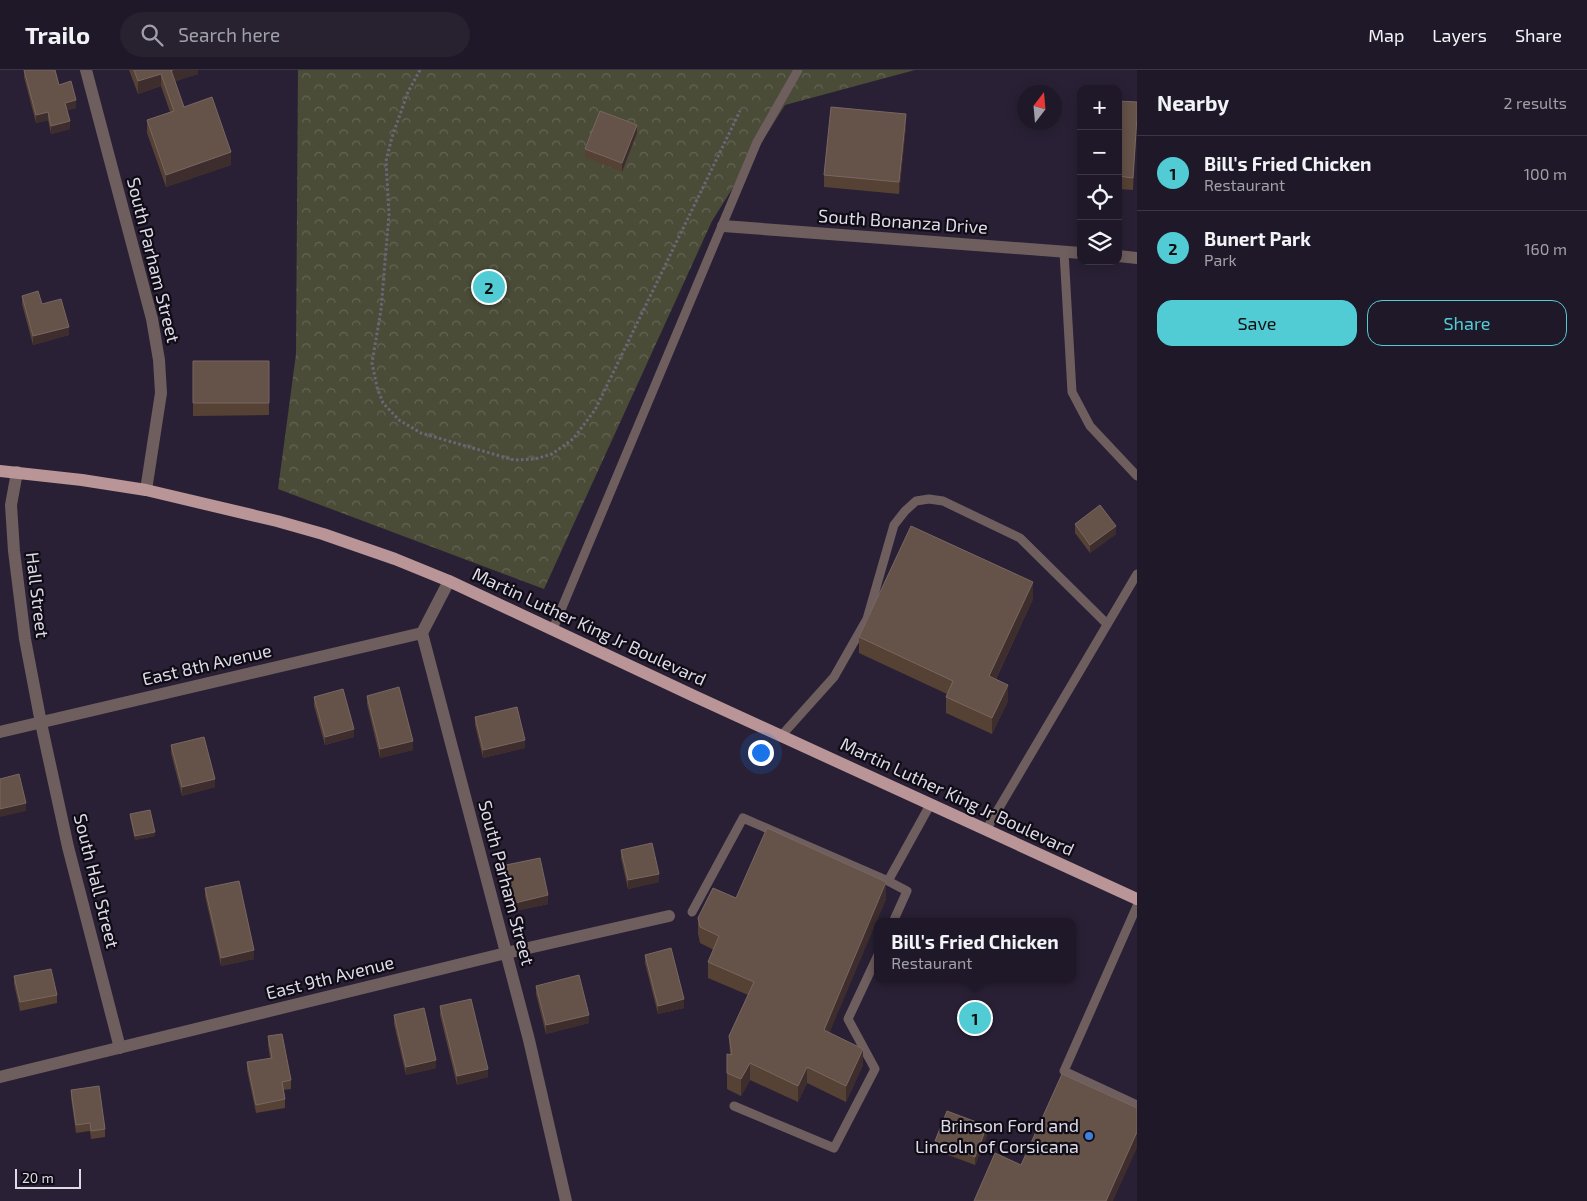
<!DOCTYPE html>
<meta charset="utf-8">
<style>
:root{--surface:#1f1828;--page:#272130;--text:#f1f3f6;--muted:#a1a0a8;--line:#3c3745;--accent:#51ccd5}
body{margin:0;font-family:"Exo 2",sans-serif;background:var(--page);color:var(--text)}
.controls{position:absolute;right:15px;top:15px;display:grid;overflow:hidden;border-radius:10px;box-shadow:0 2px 12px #0003}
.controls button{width:45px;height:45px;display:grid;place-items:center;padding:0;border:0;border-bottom:1px solid var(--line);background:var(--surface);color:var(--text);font:25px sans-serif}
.compass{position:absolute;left:1017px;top:15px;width:45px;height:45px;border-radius:50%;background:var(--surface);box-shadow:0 2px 12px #0003;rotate:16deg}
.scale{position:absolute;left:15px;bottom:12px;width:66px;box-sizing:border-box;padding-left:5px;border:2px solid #dfdae8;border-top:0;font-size:14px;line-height:18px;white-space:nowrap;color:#dfdae8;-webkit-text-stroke:4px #100c15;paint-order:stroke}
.you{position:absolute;left:760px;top:682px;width:18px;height:18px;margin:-12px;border:4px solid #fff;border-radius:50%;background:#1a73e8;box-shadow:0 0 0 8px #1a73e833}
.badge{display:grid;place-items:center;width:32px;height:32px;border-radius:50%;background:var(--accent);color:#111;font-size:16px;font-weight:700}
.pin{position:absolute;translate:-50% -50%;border:2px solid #fff;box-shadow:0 1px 5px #0006}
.popup{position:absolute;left:874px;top:848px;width:202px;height:65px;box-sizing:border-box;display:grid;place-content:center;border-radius:10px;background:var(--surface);filter:drop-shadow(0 1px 4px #0005);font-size:16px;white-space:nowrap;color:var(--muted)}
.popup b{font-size:19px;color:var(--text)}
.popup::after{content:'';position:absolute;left:50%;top:100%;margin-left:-10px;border:10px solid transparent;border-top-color:var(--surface)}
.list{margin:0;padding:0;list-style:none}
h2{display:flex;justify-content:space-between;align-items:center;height:65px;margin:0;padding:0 20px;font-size:21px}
h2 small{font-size:16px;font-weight:400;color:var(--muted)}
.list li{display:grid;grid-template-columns:32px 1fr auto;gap:15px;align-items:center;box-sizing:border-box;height:75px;padding:0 20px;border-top:1px solid var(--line)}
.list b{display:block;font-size:19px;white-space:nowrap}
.list p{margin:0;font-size:16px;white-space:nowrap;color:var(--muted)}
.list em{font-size:16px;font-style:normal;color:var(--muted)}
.actions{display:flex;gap:10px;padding:15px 20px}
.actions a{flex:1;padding:11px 0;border:1px solid var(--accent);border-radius:15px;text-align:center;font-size:18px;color:var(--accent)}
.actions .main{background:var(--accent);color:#111}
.icon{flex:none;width:28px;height:28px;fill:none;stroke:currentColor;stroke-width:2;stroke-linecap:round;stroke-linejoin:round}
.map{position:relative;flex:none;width:1137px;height:1131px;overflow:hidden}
header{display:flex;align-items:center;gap:30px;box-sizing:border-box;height:70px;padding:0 25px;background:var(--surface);border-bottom:1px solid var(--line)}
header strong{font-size:24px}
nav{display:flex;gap:28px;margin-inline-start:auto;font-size:18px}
.search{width:350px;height:45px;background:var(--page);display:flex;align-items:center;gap:12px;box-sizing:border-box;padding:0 18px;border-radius:28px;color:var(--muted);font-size:19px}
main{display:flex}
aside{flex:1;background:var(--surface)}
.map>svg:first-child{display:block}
</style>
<header>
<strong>Trailo</strong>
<div class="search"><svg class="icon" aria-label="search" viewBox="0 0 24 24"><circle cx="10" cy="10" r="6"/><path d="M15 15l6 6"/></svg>Search here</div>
<nav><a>Map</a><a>Layers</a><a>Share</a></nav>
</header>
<main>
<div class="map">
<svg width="1137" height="1131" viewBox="0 0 1137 1131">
<defs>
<pattern id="forest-crowns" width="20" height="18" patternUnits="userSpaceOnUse" patternTransform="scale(1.25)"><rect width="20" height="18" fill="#4a4c38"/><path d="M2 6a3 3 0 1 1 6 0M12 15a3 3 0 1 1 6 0" fill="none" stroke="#646555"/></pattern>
</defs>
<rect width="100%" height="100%" fill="#292035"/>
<path fill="url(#forest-crowns)" d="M298,0H915L785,35L712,151L544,519L278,419L296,284Z"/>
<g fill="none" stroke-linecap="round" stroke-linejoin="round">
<path stroke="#6d6678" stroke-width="3" stroke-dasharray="2.5 2.5" stroke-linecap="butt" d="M420,0L408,22L392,67L386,91L389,144L381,240L372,293L377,317L383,333L399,350L421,363L514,390L535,389L552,384L573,369L595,340L740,41"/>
<path stroke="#6f5e5e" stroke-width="9" d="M1064,182L1072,322L1090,356L1137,406
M553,559L757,72L798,0
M781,666L834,607L867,549L894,455L905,441L916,431L929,429L943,431L1020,468L1107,554
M986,760L1137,504
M888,811L907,821L893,852
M1137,836L1064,1001L1137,1035
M692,842L743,748L888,811L930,735
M734,1036L834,1078L875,999L848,949L878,885"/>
<path stroke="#6f5e5e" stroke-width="12" d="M86,0L152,249L159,290L161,323L146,420
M723,156L1081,183
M1118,186L1137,188
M17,402L11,435L14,481L25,569L41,653L68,777L120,978
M449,511L422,563L529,970L566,1131
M0,662L422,563
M0,1007L506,883L669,846"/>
<path stroke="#b99597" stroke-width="12" d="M0,401L82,410L146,420L277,451L323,464L395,489L449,511L694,626L1137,829"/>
</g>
<path fill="#564135" d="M24,0H55L59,15L76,38L67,40L70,59L51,64L48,50L36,53L24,7Z
M129,0H198V4L175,11L184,37L231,95L166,117L147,63V50L170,42L161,16L138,24Z
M1118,31L1137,32L1133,120L1118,119Z
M906,56L899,124L824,117V105Z
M637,63L622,102L585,87V79Z
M22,226L42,234L69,265L33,275L22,234Z
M193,291H269V345L193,346Z
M1075,454L1116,464L1090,483L1075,463Z
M1033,529L996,609L1008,631L992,664L946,643V627L947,624L859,583V567Z
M367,626L413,680L380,688L367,634Z
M314,627L354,667L325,675L314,636Z
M475,647L525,678L483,688L475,655Z
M171,675L215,717L182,726L171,683Z
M130,744L155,766L135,770L130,748Z
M621,780L659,812L628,819L621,788Z
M506,795L548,834L515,841L506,804Z
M205,818L254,889L221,896L205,826Z
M736,828L886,829L829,962L863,995L846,1032L807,1013L798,1032L750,1010L741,1026L727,1019V984L730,985L729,966L748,925L708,908V892L714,880L700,873L698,864V848Z
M645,885L684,938L658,944L645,893Z
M14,906L57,925V933L20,941L14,914Z
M536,916L589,953L546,964L536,924Z
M440,936L488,1007L457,1015L440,945Z
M394,945L436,998L406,1005L394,954Z
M268,966L291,1010V1019L283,1020L285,1029V1038L256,1043L247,1000V992L270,988L268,975Z
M71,1020L105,1059V1067L91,1069L90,1061L76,1063L71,1028Z
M987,1065L975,1095L935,1080V1071Z"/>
<path fill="#3e2d2d" d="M171,0H198V4L171,13Z
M161,4V16L138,24V11Z
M76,30V38L65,41V33Z
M48,42V50L36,53V45Z
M906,44V56L899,124V112Z
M1137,46V59L1133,120V108Z
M70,51V59L51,64V56Z
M637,55V63L622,102V93Z
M231,82V95L166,117V105Z
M69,257V265L33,275V266Z
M1116,456V464L1090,483V475Z
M1033,512V529L989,623V606Z
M1008,615V631L992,664V648Z
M354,659V667L325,675V667Z
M525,670V678L483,688V680Z
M413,671V680L380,688V679Z
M215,709V717L182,726V717Z
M26,733V741L0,747V739Z
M155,762V766L135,770V766Z
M659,804V812L628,819V810Z
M886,812V829L824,976V960Z
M548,825V834L515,841V833Z
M254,880V889L221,896V888Z
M684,929V938L658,944V936Z
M589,945V953L546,964V955Z
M863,979V995L846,1032V1016Z
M436,990V998L406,1005V997Z
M750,993V1010L741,1026V1009Z
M807,997V1013L798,1032V1016Z
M488,999V1007L457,1015V1006Z
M987,1056V1065L975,1095V1087Z
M1137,1062V1078L1113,1131H1106Z"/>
<path fill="#655248" stroke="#786761" d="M24,0H55L59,15L71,11L76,30L65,33L70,51L51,56L48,42L36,45Z
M134,0H173H171L184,37L212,27L231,82L166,105L147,50L174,41L161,4L138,11Z
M1118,31L1137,32V46L1133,108L1118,106Z
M831,37L906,44L899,112L824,105Z
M600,41L637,55L622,93L585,79Z
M38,221L42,234L61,229L69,257L33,266L22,226Z
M193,291H269V333H193Z
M1100,435L1116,456L1090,475L1075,454Z
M911,456L1033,512L989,606L1008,615L992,648L946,627L953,611L859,567Z
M399,617L413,671L380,679L367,626Z
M343,619L354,659L325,667L314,627Z
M517,637L525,670L483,680L475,647Z
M204,667L215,709L182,717L171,675Z
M19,704L26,733L0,739V709Z
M150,740L155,762L135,766L130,744Z
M767,758L886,812L824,960L863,979L846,1016L807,997L798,1016L750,993L741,1009L727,1003V984L732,985L729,966L754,912L708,892L719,866L700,857L698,848L713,818L736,828Z
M652,773L659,804L628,810L621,780Z
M540,788L548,825L515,833L506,795Z
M239,811L254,880L221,888L205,818Z
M671,878L684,929L658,936L645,885Z
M51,899L57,925L20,932L14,906Z
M579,905L589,945L546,955L536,916Z
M471,929L488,999L457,1006L440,936Z
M424,938L436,990L406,997L394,945Z
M282,964L291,1010L282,1012L285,1029L256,1035L247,992L272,988L268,966Z
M1062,1004L1137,1038V1062L1106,1131H974L995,1083L1021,1095Z
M99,1016L105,1059L91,1061L90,1053L76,1055L71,1020Z
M947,1041L987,1056L975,1087L935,1071Z"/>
<circle fill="#3f7fe0" stroke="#100c15" stroke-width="2" cx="1089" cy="1066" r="5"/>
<g text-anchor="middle" stroke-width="4.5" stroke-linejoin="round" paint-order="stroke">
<g font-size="18" fill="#dfdae8" stroke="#100c15">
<text transform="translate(903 152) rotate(4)" y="6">South Bonanza Drive</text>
<text transform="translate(153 190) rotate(76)" y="6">South Parham Street</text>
<text transform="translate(37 525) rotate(83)" y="6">Hall Street</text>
<text transform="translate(589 557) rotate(25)" y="6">Martin Luther King Jr Boulevard</text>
<text transform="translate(207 595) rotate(-13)" y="6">East 8th Avenue</text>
<text transform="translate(957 727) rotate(25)" y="6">Martin Luther King Jr Boulevard</text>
<text transform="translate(96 811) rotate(76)" y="6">South Hall Street</text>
<text transform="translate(506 813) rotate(75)" y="6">South Parham Street</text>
<text transform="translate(330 908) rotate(-14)" y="6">East 9th Avenue</text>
</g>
<g font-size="18" fill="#dfdae8" stroke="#100c15" text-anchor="end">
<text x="1079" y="1062">Brinson Ford and<tspan x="1079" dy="21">Lincoln of Corsicana</tspan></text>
</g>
</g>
</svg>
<div class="controls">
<button>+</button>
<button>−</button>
<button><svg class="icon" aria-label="locate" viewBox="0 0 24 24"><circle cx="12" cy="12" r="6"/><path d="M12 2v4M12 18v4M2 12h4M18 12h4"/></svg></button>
<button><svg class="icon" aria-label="layers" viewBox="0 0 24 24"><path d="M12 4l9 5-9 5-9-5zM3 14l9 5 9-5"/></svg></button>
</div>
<svg class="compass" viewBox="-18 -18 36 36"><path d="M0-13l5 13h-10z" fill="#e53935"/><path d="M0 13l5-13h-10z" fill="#a1a0a8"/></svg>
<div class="scale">20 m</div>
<div class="you"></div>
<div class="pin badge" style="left:975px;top:948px">1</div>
<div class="popup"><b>Bill's Fried Chicken</b>Restaurant</div>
<div class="pin badge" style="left:489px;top:217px">2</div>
</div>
<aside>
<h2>Nearby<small>2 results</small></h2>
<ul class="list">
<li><span class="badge">1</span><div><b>Bill's Fried Chicken</b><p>Restaurant</p></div><em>100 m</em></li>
<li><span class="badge">2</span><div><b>Bunert Park</b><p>Park</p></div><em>160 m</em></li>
</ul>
<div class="actions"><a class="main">Save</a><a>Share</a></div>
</aside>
</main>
